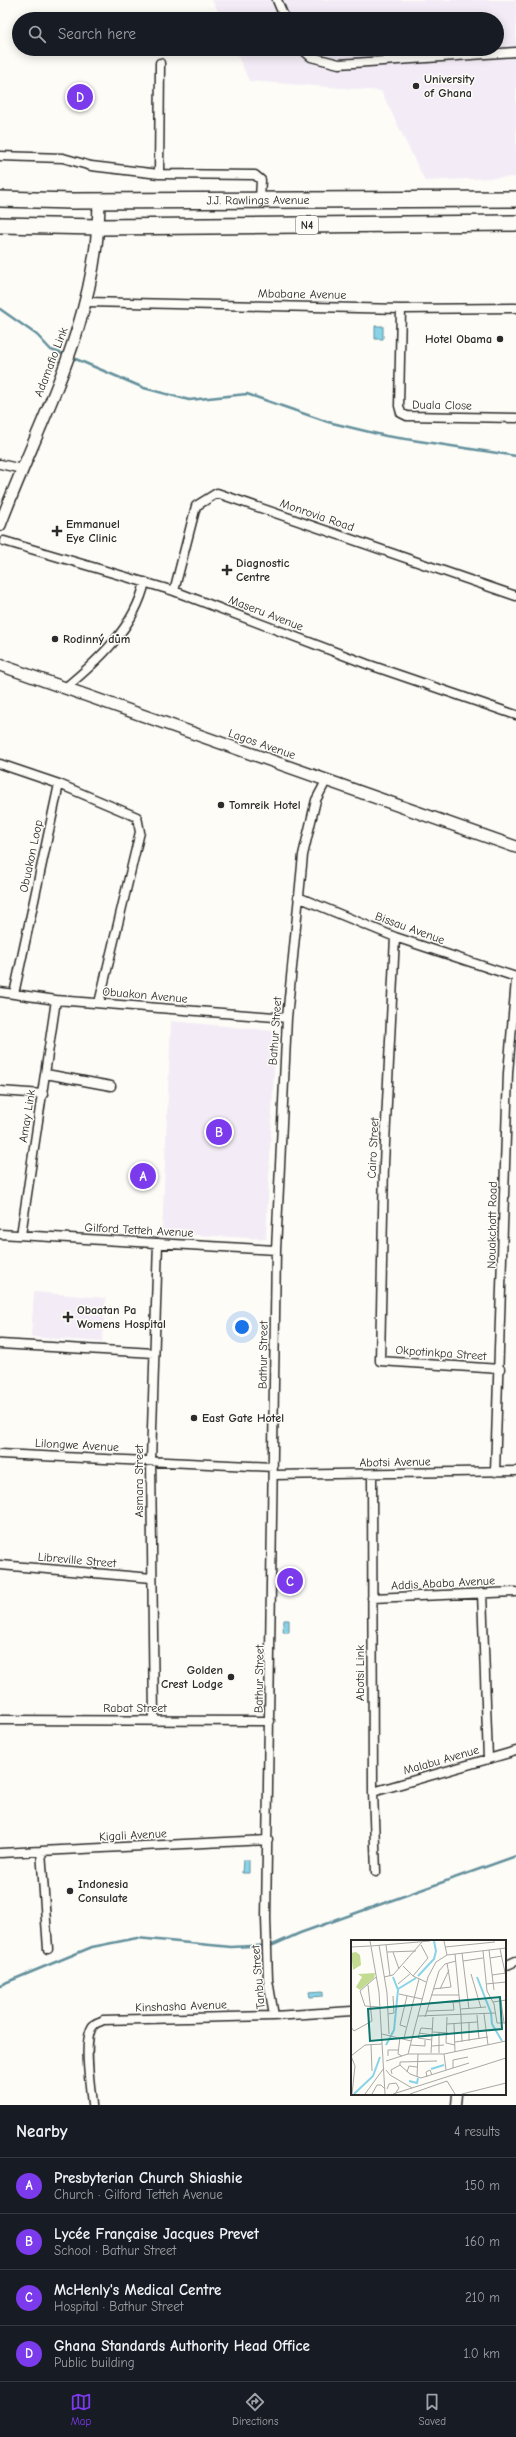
<!DOCTYPE html>
<meta charset="utf-8">
<style>
:root{--surface:#171b24;--page:#242831;--text:#f1f3f6;--muted:#9ea1a6;--line:#363941;--accent:#7c3aed}
body{margin:0;font-family:"Comic Neue",sans-serif;background:var(--page);color:var(--text)}
.you{position:absolute;left:242px;top:1327px;width:14px;height:14px;margin:-10px;border:3px solid #fff;border-radius:50%;background:#1a73e8;box-shadow:0 0 0 6px #1a73e833}
.badge{display:grid;place-items:center;width:26px;height:26px;border-radius:50%;background:var(--accent);color:#fff;font-size:13px;font-weight:700}
.pin{position:absolute;translate:-50% -50%;border:2px solid #fff;box-shadow:0 1px 4px #0006}
.list{margin:0;padding:0;list-style:none}
h2{display:flex;justify-content:space-between;align-items:center;height:52px;margin:0;padding:0 16px;font-size:17px}
h2 small{font-size:13px;font-weight:400;color:var(--muted)}
.list li{display:grid;grid-template-columns:26px 1fr auto;gap:12px;align-items:center;box-sizing:border-box;height:56px;padding:0 16px;border-top:1px solid var(--line)}
.list b{display:block;font-size:15px;white-space:nowrap}
.list p{margin:0;font-size:13px;white-space:nowrap;color:var(--muted)}
.list em{font-size:13px;font-style:normal;color:var(--muted)}
.icon{flex:none;width:22px;height:22px;fill:none;stroke:currentColor;stroke-width:2;stroke-linecap:round;stroke-linejoin:round}
.map{position:relative;flex:none;width:516px;height:2105px;overflow:hidden}
.search{position:absolute;background:var(--surface);box-shadow:0 2px 10px #0003;left:12px;right:12px;top:12px;height:44px;display:flex;align-items:center;gap:10px;box-sizing:border-box;padding:0 14px;border-radius:22px;color:var(--muted);font-size:15px}
.sheet{height:276px;background:var(--surface)}
nav{display:flex;justify-content:space-around;align-items:center;box-sizing:border-box;height:56px;border-top:1px solid var(--line);background:var(--surface);font-size:11px;color:var(--muted)}
nav a{display:grid;justify-items:center;gap:2px}
nav .on{color:var(--accent)}
.map>svg:first-child{display:block}
</style>
<div class="map">
<svg width="516" height="2105" viewBox="0 0 516 2105">
<rect width="100%" height="100%" fill="#fdfcf7"/>
<filter id="ink" filterUnits="userSpaceOnUse"><feTurbulence type="fractalNoise" baseFrequency=".025" numOctaves="2"/><feDisplacementMap in="SourceGraphic" scale="8" xChannelSelector="R" yChannelSelector="G"/><feConvolveMatrix kernelMatrix="1 2 1 2 8 2 1 2 1" color-interpolation-filters="sRGB"/></filter>
<g filter="url(#ink)">
<path fill="#f3ecf6" d="M212,0H516V177L425,181L381,91L249,81L235,49H497V19H222Z
M171,1021L276,1031L266,1239L162,1233Z
M34,1292L106,1298L102,1342L31,1337Z"/>
<path fill="#88d3e8" stroke="#63909c" d="M375,326H383V339H375Z
M284,1620H289V1632H283Z
M243,1860H249V1873H242Z
M323,1991V1996L310,1997L309,1992Z"/>
<g fill="none" stroke-linecap="round" stroke-linejoin="round">
<path stroke="#63909c" stroke-width="2.5" d="M0,309L37,335L51,350L66,355
M71,357L144,388L189,400L247,394L328,422L386,436L516,456
M0,1985L92,1947L137,1938L231,1947L273,1945L300,1933L516,1856"/>
<g stroke="#2b2b2b" stroke-width="11">
<path id="street" d="M277,0L285,19
M302,49L311,57L339,64L516,52
M0,156L63,158L91,166L159,174L255,175L261,180L260,199
M159,174L160,63
M87,302L401,309L516,308
M401,309L399,406L401,413L407,416L516,418
M0,464L22,469
M4,541L174,591L367,664L516,715
M174,591L196,506L217,493L516,596
M65,688C99,660 135,627 145,582
M0,764L59,784L137,817L140,832L99,1003
M298,897L395,937L516,977
M395,937L384,1164L380,1361L500,1369
M0,992L56,1000L287,1018
M14,994L59,784
M46,1074L111,1086
M0,1091L43,1094
M0,1234L276,1250
M21,1235L56,1000
M0,1344L154,1353
M0,1454L273,1467
M495,1472L508,1073L516,980
M372,1474L373,1792L376,1872
M274,1475L516,1471
M0,1565L152,1578
M482,1593L488,1759
M372,1598L516,1592
M0,1720L270,1721
M154,1720L151,1460L158,1243
M373,1792L516,1751
M41,1851L48,1949
M0,1853L268,1840
M505,1966L516,1961
M274,2016L268,1980L266,1918L276,1250L287,1018L303,855L316,800L326,781
M92,2105C91,2089 81,2034 95,2024C97,2022 101,2022 103,2020L274,2016L352,2011
M456,2105L457,2094"/>
</g>
<g stroke="#2b2b2b" stroke-width="14">
<path id="secondary" d="M0,525C41,416 98,321 99,201
M0,665L516,847"/>
</g>
<g stroke="#2b2b2b" stroke-width="18">
<g id="highway">
<path id="s1" d="M0,199L71,201L516,199"/>
<path d="M0,225L99,227L516,223"/>
</g>
</g>
<use href="#street" stroke="#fdfcf7" stroke-width="8"/>
<use href="#secondary" stroke="#fdfcf7" stroke-width="11"/>
<use href="#highway" stroke="#fdfcf7" stroke-width="15"/>
</g>
</g>
<g fill="#2b2b2b" stroke="#fdfcf7" stroke-width="1.5">
<circle cx="416" cy="86" r="4"/>
<circle cx="500" cy="339" r="4"/>
<path d="M55 525h4v4h4v4h-4v4h-4v-4h-4v-4h4z"/>
<path d="M225 564h4v4h4v4h-4v4h-4v-4h-4v-4h4z"/>
<circle cx="55" cy="639" r="4"/>
<circle cx="221" cy="805" r="4"/>
<path d="M66 1311h4v4h4v4h-4v4h-4v-4h-4v-4h4z"/>
<circle cx="194" cy="1418" r="4"/>
<circle cx="231" cy="1677" r="4"/>
<circle cx="70" cy="1891" r="4"/>
</g>
<g text-anchor="middle" stroke-width="3" stroke-linejoin="round" paint-order="stroke">
<rect fill="#fdfcf7" stroke="#6a6a68" stroke-width="1" x="296" y="216" width="22" height="18" rx="3"/>
<g font-size="11" font-weight="bold" fill="#2b2b2b">
<text x="307" y="229">N4</text>
</g>
<g font-size="12" font-weight="bold" fill="#2b2b2b" stroke="#fdfcf7" text-anchor="start">
<text x="424" y="83">University<tspan x="424" dy="14">of Ghana</tspan></text>
<text x="492" y="343" text-anchor="end">Hotel Obama</text>
<text x="66" y="528">Emmanuel<tspan x="66" dy="14">Eye Clinic</tspan></text>
<text x="236" y="567">Diagnostic<tspan x="236" dy="14">Centre</tspan></text>
<text x="63" y="643">Rodinný dům</text>
<text x="229" y="809">Tomreik Hotel</text>
<text x="77" y="1314">Obaatan Pa<tspan x="77" dy="14">Womens Hospital</tspan></text>
<text x="202" y="1422">East Gate Hotel</text>
<text x="223" y="1674" text-anchor="end">Golden<tspan x="223" dy="14">Crest Lodge</tspan></text>
<text x="78" y="1888">Indonesia<tspan x="78" dy="14">Consulate</tspan></text>
</g>
<g font-size="12" fill="#2b2b2b" stroke="#fdfcf7">
<text dy="4" stroke="none"><textPath href="#s1" startOffset="258">J.J. Rawlings Avenue</textPath></text>
<text transform="translate(302 294) rotate(1)" y="4">Mbabane Avenue</text>
<text transform="translate(51 362) rotate(-69)" y="4">Adamafio Link</text>
<text transform="translate(442 405) rotate(1)" y="4">Duala Close</text>
<text transform="translate(317 515) rotate(19)" y="4">Monrovia Road</text>
<text transform="translate(266 613) rotate(21)" y="4">Maseru Avenue</text>
<text transform="translate(262 744) rotate(19)" y="4">Lagos Avenue</text>
<text transform="translate(31 856) rotate(-78)" y="4">Obuakon Loop</text>
<text transform="translate(410 928) rotate(20)" y="4">Bissau Avenue</text>
<text transform="translate(145 995) rotate(5)" y="4">Obuakon Avenue</text>
<text transform="translate(275 1031) rotate(-86)" y="4">Bathur Street</text>
<text transform="translate(27 1116) rotate(-81)" y="4">Amay Link</text>
<text transform="translate(373 1148) rotate(-87)" y="4">Cairo Street</text>
<text transform="translate(492 1225) rotate(-89)" y="4">Nouakchott Road</text>
<text transform="translate(139 1230) rotate(3)" y="4">Gilford Tetteh Avenue</text>
<text transform="translate(441 1353) rotate(4)" y="4">Okpotinkpa Street</text>
<text transform="translate(263 1355) rotate(-89)" y="4">Bathur Street</text>
<text transform="translate(77 1445) rotate(3)" y="4">Lilongwe Avenue</text>
<text transform="translate(395 1462) rotate(-1)" y="4">Abotsi Avenue</text>
<text transform="translate(139 1481) rotate(-90)" y="4">Asmara Street</text>
<text transform="translate(77 1560) rotate(5)" y="4">Libreville Street</text>
<text transform="translate(443 1583) rotate(-3)" y="4">Addis Ababa Avenue</text>
<text transform="translate(360 1673) rotate(-90)" y="4">Abotsi Link</text>
<text transform="translate(259 1679) rotate(-89)" y="4">Bathur Street</text>
<text x="135" y="1712">Rabat Street</text>
<text transform="translate(441 1760) rotate(-16)" y="4">Malabu Avenue</text>
<text transform="translate(133 1835) rotate(-3)" y="4">Kigali Avenue</text>
<text transform="translate(258 1977) rotate(-95)" y="4">Tanbu Street</text>
<text transform="translate(181 2006) rotate(-2)" y="4">Kinshasha Avenue</text>
</g>
</g>
<g transform="translate(351 1940)">
<rect width="155" height="155" fill="#fdfcf7"/>
<path d="M5,12L9,15L10,25L2,30L0,13ZM24,33L23,38L9,50L5,47L11,37L7,34Z" fill="#c2db91"/>
<path fill="none" stroke="#88d3e8" stroke-width="2" d="M67,36L83,19L85,11L83,1M126,37L140,73L141,84L151,101M47,49L65,38M35,105L43,90L47,50L42,37M80,129L93,125M58,141L66,143L67,138M3,154L22,136L29,117"/>
<path fill="none" stroke="#a9a8a5" stroke-width="1" d="M19,1L28,52L34,154M93,1L96,15M28,5L36,53L38,94M35,5L39,36M20,6L79,1M0,7L19,6M94,7L144,2M149,9L155,37M138,10L143,50M132,11L136,51L143,64L146,83H155M36,12L65,11M42,12L48,29M111,13L118,69M104,14L110,76M139,18L151,16M112,21L132,18M52,26L62,36L75,42M120,34L130,68M141,35L155,33M62,36L77,18L70,5M33,37L42,35L71,2M47,44L60,33M135,44L155,42M82,49L100,47L96,23M89,49L98,30M9,51L14,66L28,67M9,51L25,37M48,54L71,59M80,55H108M150,61L153,83M142,62L155,60M78,63L109,62M110,69L135,67M76,71L103,70L102,62M37,74L43,73L42,56M133,74L137,105M126,75L128,99M67,76L144,73M110,76L111,102M74,77L88,31L94,24L105,21M96,77L95,103L104,105M118,83V101M96,84L126,82M103,84L104,112M0,87L3,91L21,81L17,45M55,87L49,85L56,56M82,92L97,93M68,93L82,95M31,94L60,101M49,97L47,114L51,116M53,98L68,39M81,100L67,98L70,88L82,89M104,102L137,97M20,104L21,131M59,105L74,106V100M81,106L93,105M80,113L82,77M88,113V92M57,114L77,37L85,22L96,15L155,8M93,114L95,130M0,116L4,126L1,154M0,116L14,105L31,104M37,116V110H47M35,121L57,114H93L155,101M86,121L49,122V125L59,134L70,138L118,123M102,128V120L117,117M35,130L39,135L61,148M56,132L58,126L66,127M41,134L40,130L49,125M66,137L67,114M76,137L75,132L79,130L81,135M36,149L38,144L45,143L48,148L44,154M14,154L33,128M21,154L26,145H30L34,149M42,154L155,118M59,154L96,141L104,154M111,154L155,143"/>
<path fill="#0f766e" fill-opacity="0.15" stroke="#0f766e" stroke-width="2" d="M149,57L151,89L19,101L17,69Z"/>
<rect width="155" height="155" fill="none" stroke="#2b2b2b" stroke-width="2"/>
</g>
</svg>
<div class="you"></div>
<div class="pin badge" style="left:143px;top:1176px">A</div>
<div class="pin badge" style="left:219px;top:1132px">B</div>
<div class="pin badge" style="left:290px;top:1581px">C</div>
<div class="pin badge" style="left:80px;top:97px">D</div>
<div class="search"><svg class="icon" aria-label="search" viewBox="0 0 24 24"><circle cx="10" cy="10" r="6"/><path d="M15 15l6 6"/></svg>Search here</div>
</div>
<section class="sheet">
<h2>Nearby<small>4 results</small></h2>
<ul class="list">
<li><span class="badge">A</span><div><b>Presbyterian Church Shiashie</b><p>Church · Gilford Tetteh Avenue</p></div><em>150 m</em></li>
<li><span class="badge">B</span><div><b>Lycée Française Jacques Prevet</b><p>School · Bathur Street</p></div><em>160 m</em></li>
<li><span class="badge">C</span><div><b>McHenly's Medical Centre</b><p>Hospital · Bathur Street</p></div><em>210 m</em></li>
<li><span class="badge">D</span><div><b>Ghana Standards Authority Head Office</b><p>Public building</p></div><em>1.0 km</em></li>
</ul>
</section>
<nav>
<a class="on"><svg class="icon" aria-label="map" viewBox="0 0 24 24"><path d="M3 6l6-2 6 2 6-2v14l-6 2-6-2-6 2zM9 4v14M15 6v14"/></svg>Map</a>
<a><svg class="icon" aria-label="directions" viewBox="0 0 24 24"><path d="M12 3l9 9-9 9-9-9zM9 14v-3h6M13 9l2 2-2 2"/></svg>Directions</a>
<a><svg class="icon" aria-label="saved" viewBox="0 0 24 24"><path d="M7 4h10v16l-5-4-5 4z"/></svg>Saved</a>
</nav>
